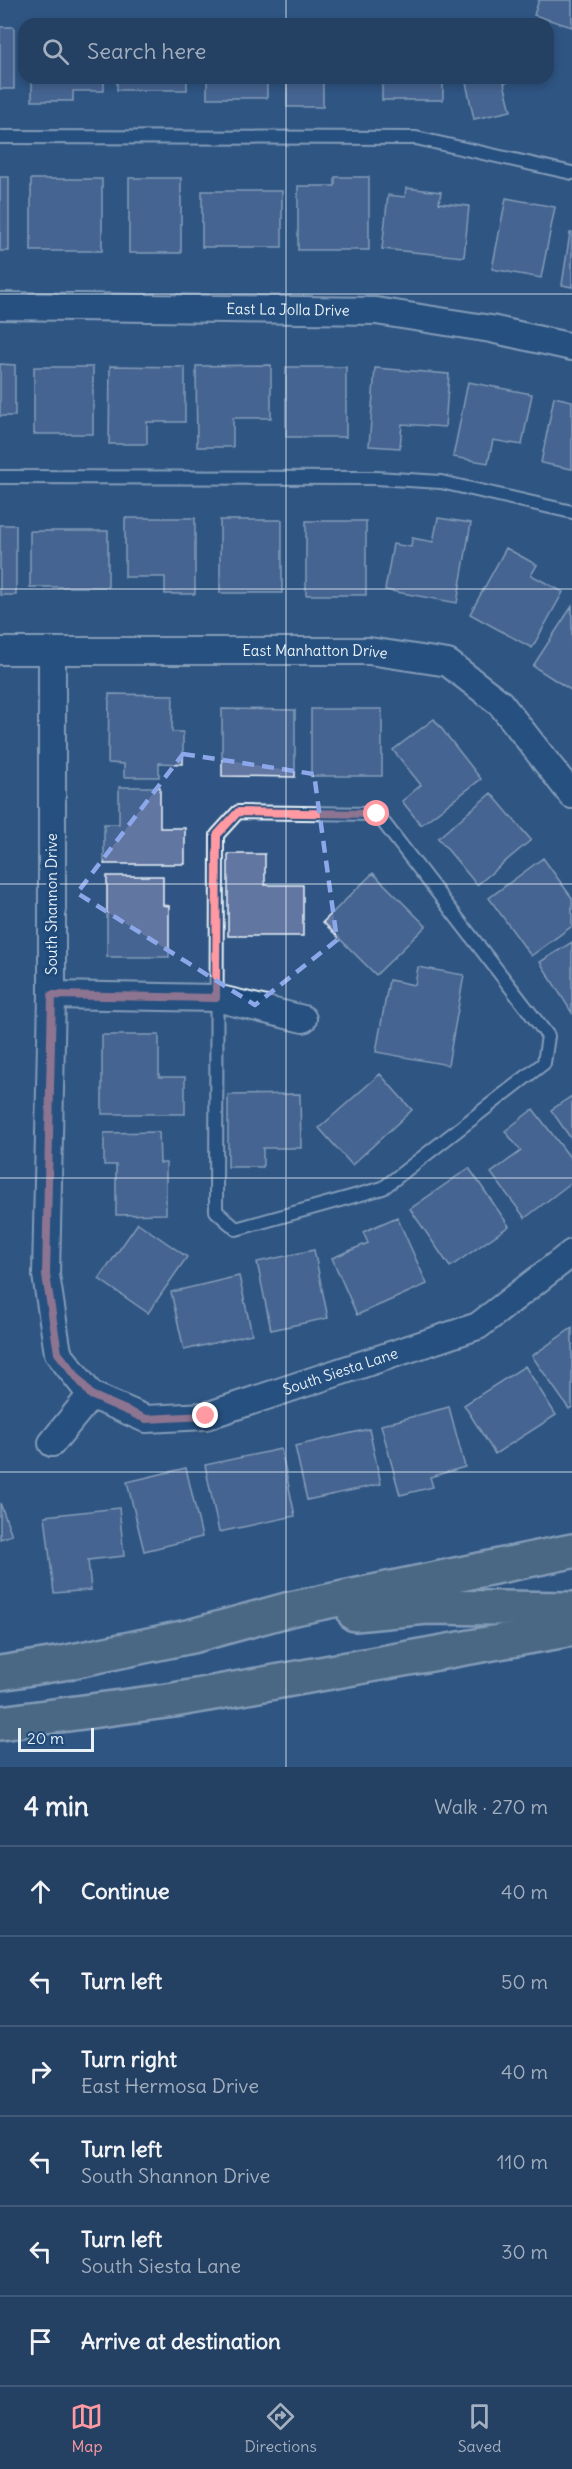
<!DOCTYPE html>
<meta charset="utf-8">
<style>
:root{--surface:#244063;--page:#304b6c;--text:#f1f3f6;--muted:#a3afbe;--line:#415978;--accent:#ff9aa2}
body{margin:0;font-family:Delius,sans-serif;background:var(--page);color:var(--text)}
.scale{position:absolute;left:18px;bottom:15px;width:76px;box-sizing:border-box;padding-left:6px;border:3px solid #e8f1f8;border-top:0;font-size:16px;line-height:21px;white-space:nowrap;color:#e8f1f8;-webkit-text-stroke:4px #1f4a7a;paint-order:stroke}
.stop{position:absolute;width:18px;height:18px;margin:-14px;border:4px solid #ff9aa2;border-radius:50%;background:#fff}
.stop.end{background:#ff9aa2;border-color:#fff;box-shadow:0 2px 6px #0008}
.list{margin:0;padding:0;list-style:none}
h2{display:flex;justify-content:space-between;align-items:center;height:78px;margin:0;padding:0 24px;font-size:26px}
h2 small{font-size:20px;font-weight:400;color:var(--muted)}
.list li{display:grid;grid-template-columns:39px 1fr auto;gap:18px;align-items:center;box-sizing:border-box;height:90px;padding:0 24px;border-top:2px solid var(--line)}
.list b{display:block;font-size:22px;white-space:nowrap}
.list p{margin:0;font-size:20px;white-space:nowrap;color:var(--muted)}
.list em{font-size:20px;font-style:normal;color:var(--muted)}
.icon{flex:none;width:33px;height:33px;fill:none;stroke:currentColor;stroke-width:2;stroke-linecap:round;stroke-linejoin:round}
.map{position:relative;flex:none;width:572px;height:1767px;overflow:hidden}
.search{position:absolute;background:var(--surface);box-shadow:0 3px 9px #0003;left:18px;right:18px;top:18px;height:66px;display:flex;align-items:center;gap:15px;box-sizing:border-box;padding:0 21px;border-radius:18px;color:var(--muted);font-size:22px}
.sheet{height:618px;background:var(--surface)}
nav{display:flex;justify-content:space-around;align-items:center;box-sizing:border-box;height:84px;border-top:2px solid var(--line);background:var(--surface);font-size:16px;color:var(--muted)}
nav a{display:grid;justify-items:center;gap:3px}
nav .on{color:var(--accent)}
.map>svg:first-child{display:block}
</style>
<div class="map">
<svg width="572" height="1767" viewBox="0 0 572 1767">
<rect width="100%" height="100%" fill="#305584"/>
<filter id="ink" filterUnits="userSpaceOnUse"><feTurbulence type="fractalNoise" baseFrequency=".0167" numOctaves="2"/><feDisplacementMap in="SourceGraphic" scale="12" xChannelSelector="R" yChannelSelector="G"/><feConvolveMatrix kernelMatrix="1 2 1 2 8 2 1 2 1" color-interpolation-filters="sRGB"/></filter>
<g filter="url(#ink)">
<path fill="#6276a2" stroke="#e8f1f8" stroke-width="1.5" d="M539,0H572V27L534,15Z
M0,27H14V89H0Z
M32,78H104V91H73V101H32Z
M117,78H187V90H117Z
M207,78H267V98H207Z
M287,78H323V107H287Z
M382,78H443V100H382Z
M465,78H527L504,83L511,111L474,119Z
M0,177H9V251H0Z
M335,177H369V250H298V186H335Z
M129,178H181V253H129Z
M31,179H102V251H31Z
M406,188L441,192L439,203L469,206L464,257L382,249L388,195L405,197Z
M202,191H282V247H202Z
M506,198L555,207L541,278L492,269Z
M570,233H572V287L562,285Z
M0,364L15,365V416H0Z
M271,365V418H233V447H197L196,366Z
M110,366L185,367V422H147V444H109Z
M34,367H93V434H34Z
M286,367H346V437H286Z
M375,368L449,374L445,427L402,424L400,448L369,446Z
M468,382L532,394L522,445L493,440L488,463L453,457Z
M554,397L572,401V469L541,463Z
M125,518H195V594H165V577H125Z
M438,518L471,523L457,603L385,590L393,544L411,547L412,538L433,542Z
M220,520H282V593H220Z
M306,521H366V595H306Z
M0,525H16V595H0Z
M30,531H108V587H30Z
M506,548L537,565L531,575L563,592L532,648L470,614Z
M572,606V691L533,666Z
M109,694L173,695L172,732H183V764L159,763V777H124V764L108,763Z
M222,709L295,710V777L222,776Z
M311,709H382V776H311Z
M434,719L481,779L421,825L402,801L421,785L393,750Z
M119,787H160V828H185V864H104V824H119Z
M491,793L531,840L477,885L438,838Z
M228,854H265V885H303V936H228Z
M543,858L572,898V926L531,956L489,898Z
M373,873L426,926L376,975L323,922Z
M107,876H163V905L169,906V957H107Z
M572,942V1013L540,962Z
M418,967L464,975L448,1065L376,1052L389,980L415,985Z
M102,1035H159V1077H185V1114H102Z
M380,1074L412,1110L352,1165L319,1128Z
M300,1094L301,1148H263V1167H228V1095Z
M572,1096V1140L551,1110Z
M533,1109L572,1160V1182L525,1218L491,1173L521,1151L505,1131Z
M159,1132L160,1163H166V1214L116,1215V1165H104V1133Z
M469,1168L509,1226L450,1267L410,1209Z
M397,1217L427,1284L357,1315L332,1258L368,1243L363,1232Z
M138,1223L187,1257L148,1313L99,1279Z
M314,1250L328,1318L271,1330L257,1262Z
M239,1276L252,1334L184,1350L171,1292Z
M572,1328V1407L569,1409L532,1356Z
M525,1366L556,1415L495,1454L464,1405Z
M449,1407L465,1467L430,1477L433,1487L400,1495L381,1425Z
M369,1429L381,1484L307,1500L295,1446Z
M281,1449L295,1516L219,1532L205,1465Z
M186,1468L202,1537L144,1551L127,1482Z
M0,1503L12,1535L0,1539Z
M119,1508L124,1556L88,1560L91,1590L54,1593L45,1516Z"/>
<g fill="none" stroke-linecap="round" stroke-linejoin="round">
<g stroke="#e8f1f8" stroke-width="16">
<path id="lane" d="M0,137L416,138L572,173
M0,477L376,478L441,482L572,512
M238,812L377,814L548,1036L544,1063L383,1188L236,1229L216,1211L217,835Z"/>
</g>
<g stroke="#e8f1f8" stroke-width="30">
<g id="street">
<path id="s1" d="M0,306L376,311L491,329L572,347"/>
<path id="s2" d="M0,651H369L448,663L500,703L572,795"/>
<path id="s3" d="M52,651V995L46,1275L58,1353L91,1395L146,1419L206,1416L478,1326L572,1253"/>
<path d="M52,995L216,998L303,1019"/>
<path d="M52,1443L91,1395"/>
</g>
</g>
<g stroke="#e8f1f8" stroke-width="38">
<path id="highway" d="M355,1614L427,1607L572,1609
M0,1673L63,1663L192,1636L290,1609L572,1551
M0,1723L174,1700L572,1629"/>
</g>
<use href="#lane" stroke="#1f4a7a" stroke-width="12"/>
<use href="#street" stroke="#1f4a7a" stroke-width="26"/>
<use href="#highway" stroke="#6c7e84" stroke-width="33"/>
</g>
</g>
<g fill="none" stroke-linecap="round" stroke-linejoin="round" filter="url(#ink)">
<path stroke="#ff9aa2" stroke-width="8" d="M206,1416L146,1419L91,1395L58,1353L46,1275L52,995L216,998L217,835L238,812L377,814"/>
</g>
<path d="M0 0H572V1767H0ZM183,754L314,774L337,940L255,1005L77,893Z" fill="#305584" fill-opacity=".55" fill-rule="evenodd"/>
<path fill="none" stroke="#8da8ea" stroke-width="4.5" stroke-dasharray="12 8" stroke-linejoin="round" d="M183,754L314,774L337,940L255,1005L77,893Z"/>
<path fill="none" stroke="#e8f1f8" stroke-width="1.5" stroke-opacity="0.55" d="M286,0V24M286,78V1767M0,294H572M0,589H572M0,884H572M0,1178H572M0,1472H572"/>
<g text-anchor="middle" stroke-width="6" stroke-linejoin="round" paint-order="stroke">
<g font-size="15" fill="#e8f1f8" stroke="#1f4a7a">
<text dy="5" stroke="none"><textPath href="#s1" startOffset="288">East La Jolla Drive</textPath></text>
<text dy="5" stroke="none"><textPath href="#s2" startOffset="315">East Manhatton Drive</textPath></text>
<text transform="translate(52 904) rotate(-90)" y="5">South Shannon Drive</text>
<text dy="5" stroke="none"><textPath href="#s3" startOffset="1018">South Siesta Lane</textPath></text>
</g>
</g>
</svg>
<div class="scale">20 m</div>
<div class="stop" style="left:377px;top:814px"></div>
<div class="stop end" style="left:206px;top:1416px"></div>
<div class="search"><svg class="icon" aria-label="search" viewBox="0 0 24 24"><circle cx="10" cy="10" r="6"/><path d="M15 15l6 6"/></svg>Search here</div>
</div>
<section class="sheet">
<h2>4 min<small>Walk · 270 m</small></h2>
<ul class="list">
<li><svg class="icon" aria-label="ahead" viewBox="0 0 24 24"><path d="M12 20V5M6 11l6-6 6 6"/></svg><div><b>Continue</b></div><em>40 m</em></li>
<li><svg class="icon" aria-label="left" viewBox="0 0 24 24"><path d="M17 20v-9H6M10 6l-5 5 5 5"/></svg><div><b>Turn left</b></div><em>50 m</em></li>
<li><svg class="icon" aria-label="right" viewBox="0 0 24 24"><path d="M7 20v-9h11M14 6l5 5-5 5"/></svg><div><b>Turn right</b><p>East Hermosa Drive</p></div><em>40 m</em></li>
<li><svg class="icon" aria-label="left" viewBox="0 0 24 24"><path d="M17 20v-9H6M10 6l-5 5 5 5"/></svg><div><b>Turn left</b><p>South Shannon Drive</p></div><em>110 m</em></li>
<li><svg class="icon" aria-label="left" viewBox="0 0 24 24"><path d="M17 20v-9H6M10 6l-5 5 5 5"/></svg><div><b>Turn left</b><p>South Siesta Lane</p></div><em>30 m</em></li>
<li><svg class="icon" aria-label="arrive" viewBox="0 0 24 24"><path d="M6 21V4h12l-3 4 3 4H6"/></svg><div><b>Arrive at destination</b></div></li>
</ul>
</section>
<nav>
<a class="on"><svg class="icon" aria-label="map" viewBox="0 0 24 24"><path d="M3 6l6-2 6 2 6-2v14l-6 2-6-2-6 2zM9 4v14M15 6v14"/></svg>Map</a>
<a><svg class="icon" aria-label="directions" viewBox="0 0 24 24"><path d="M12 3l9 9-9 9-9-9zM9 14v-3h6M13 9l2 2-2 2"/></svg>Directions</a>
<a><svg class="icon" aria-label="saved" viewBox="0 0 24 24"><path d="M7 4h10v16l-5-4-5 4z"/></svg>Saved</a>
</nav>
